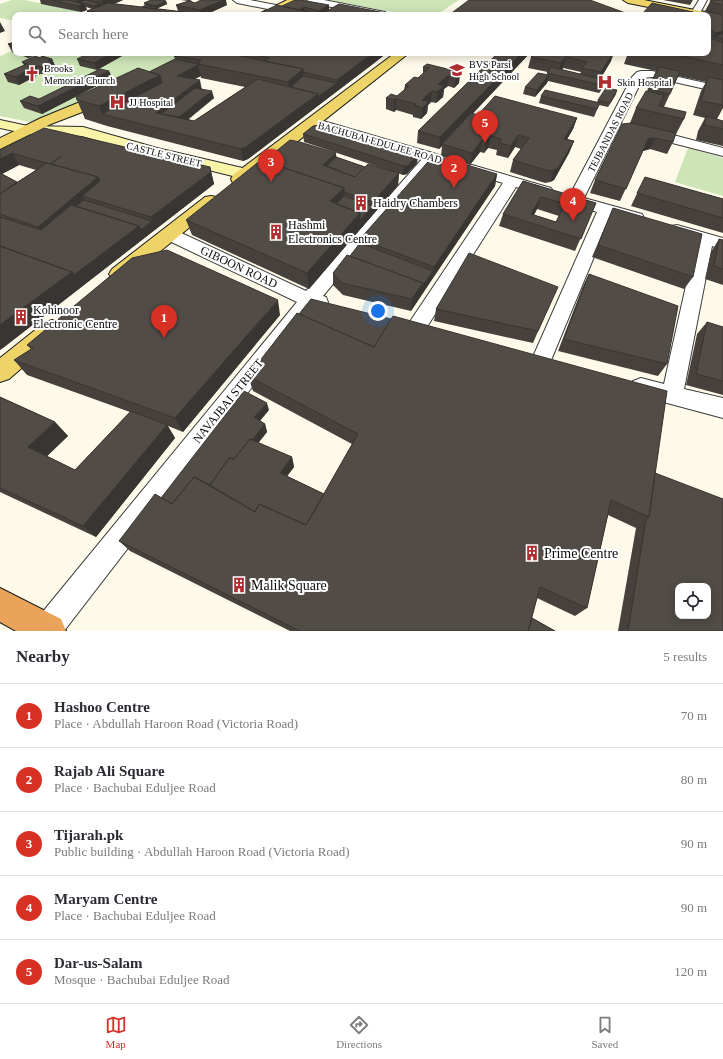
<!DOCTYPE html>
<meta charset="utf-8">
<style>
:root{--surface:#fff;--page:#f2f2f3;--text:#2b2b33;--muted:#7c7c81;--line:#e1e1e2;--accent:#d93025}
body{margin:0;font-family:Georgia,serif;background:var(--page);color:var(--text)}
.controls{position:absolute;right:12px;bottom:12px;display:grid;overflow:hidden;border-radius:8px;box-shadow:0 2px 10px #0003}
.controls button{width:36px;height:36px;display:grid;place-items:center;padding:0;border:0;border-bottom:1px solid var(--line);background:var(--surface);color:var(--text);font:20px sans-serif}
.you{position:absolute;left:378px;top:311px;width:14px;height:14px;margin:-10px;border:3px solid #fff;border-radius:50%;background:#1a73e8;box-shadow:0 0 0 6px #1a73e833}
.badge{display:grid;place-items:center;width:26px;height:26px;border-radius:50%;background:var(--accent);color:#fff;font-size:13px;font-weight:700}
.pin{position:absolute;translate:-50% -33px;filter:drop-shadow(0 1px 2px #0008)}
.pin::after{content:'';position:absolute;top:21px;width:14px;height:12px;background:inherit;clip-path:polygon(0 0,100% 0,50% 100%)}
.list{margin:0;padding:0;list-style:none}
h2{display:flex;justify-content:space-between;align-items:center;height:52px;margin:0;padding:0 16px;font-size:17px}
h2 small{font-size:13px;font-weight:400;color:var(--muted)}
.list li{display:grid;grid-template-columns:26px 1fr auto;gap:12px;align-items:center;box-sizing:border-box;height:64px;padding:0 16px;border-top:1px solid var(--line)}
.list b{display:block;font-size:15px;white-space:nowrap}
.list p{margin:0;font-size:13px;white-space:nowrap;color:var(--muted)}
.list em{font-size:13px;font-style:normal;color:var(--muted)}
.icon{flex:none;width:22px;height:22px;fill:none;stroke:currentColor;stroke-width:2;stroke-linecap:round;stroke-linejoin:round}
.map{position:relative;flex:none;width:723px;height:631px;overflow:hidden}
.search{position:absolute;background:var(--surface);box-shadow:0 2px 10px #0003;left:12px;right:12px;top:12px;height:44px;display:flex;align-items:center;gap:10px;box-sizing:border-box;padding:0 14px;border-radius:8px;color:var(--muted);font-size:15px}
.sheet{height:372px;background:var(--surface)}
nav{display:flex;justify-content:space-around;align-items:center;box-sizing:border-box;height:56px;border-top:1px solid var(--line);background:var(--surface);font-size:11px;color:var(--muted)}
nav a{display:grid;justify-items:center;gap:2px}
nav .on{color:var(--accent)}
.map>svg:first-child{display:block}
</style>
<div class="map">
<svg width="723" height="631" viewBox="0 0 723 631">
<rect width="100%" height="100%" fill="#fdfae9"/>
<path fill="#cce4b6" d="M12,0H25L97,15H15V21L0,18V4Z
M328,0H459L436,15H408Z
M15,50V53L188,54L49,126L0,116V56Z
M688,148L723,158V196L675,182Z"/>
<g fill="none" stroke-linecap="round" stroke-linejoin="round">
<g stroke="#3d3d3d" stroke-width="2">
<path id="street" d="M233,0H250L281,6L282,8L278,11L237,3Z
M307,0H324L385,12L390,15H372L311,3Z
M699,0H707L699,15H693L691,13Z
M641,71H652L723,87V93L652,77L643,78L584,198L642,214L644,218L642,222L636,223L611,216L549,365L542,367L535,365L532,359L597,212L566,202L563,199L566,196L570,195L632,77L637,72Z
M313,118L436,154L447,158L449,161L447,164L442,165L433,163L323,296L326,297L328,302L326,307L319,309L313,308L64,631H32L36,620L297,302L163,238L161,234L163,230L169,229L175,230L306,291L422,159L309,125L307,122L309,119Z
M650,129L723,148V156L645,136L644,133L645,130Z
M472,165L551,188L553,191L551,194L546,195L516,187L425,330L418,332L411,330L408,325L411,320L503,183L467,172L465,169L467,166Z
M677,225L723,238V250L712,246L684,389L723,398V418L641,396L633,393L630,387L633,381L641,378L664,384L696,241L671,234L669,230L671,226Z"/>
</g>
<g stroke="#2c2c2c" stroke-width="2">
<path id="secondary" d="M0,120L28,126L83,127L157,148L251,170L253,174L251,178L245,179L147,155L82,136L28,134L0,128Z"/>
</g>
<g stroke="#1b1b1b" stroke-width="2">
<path id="primary" d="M287,0H300L273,15H260L261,13Z
M623,0H644L705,12L710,15L708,17V15H689L628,3Z
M395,53H409L245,183L239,184L233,183L231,179L233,175Z
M107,91L112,92L114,95L112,98L90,109L51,124L0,149V138L41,118Z
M211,196L217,197L220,201L217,205L126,279L119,281L112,279L109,274L112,269L205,197Z
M52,320L60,323L63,329L60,335L9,379L0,382V358L44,323Z"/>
</g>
<g stroke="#1b1b1b" stroke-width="2">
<path id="highway" d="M0,588L61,619L66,631H16L0,622Z"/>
</g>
<use href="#street" fill="#fff" fill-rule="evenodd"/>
<use href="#secondary" fill="#f9f4a8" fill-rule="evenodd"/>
<use href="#primary" fill="#eed468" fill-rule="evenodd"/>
<use href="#highway" fill="#eaa35b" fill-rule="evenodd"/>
</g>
<path fill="#47413d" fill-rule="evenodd" d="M40,0H123L114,4L142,7L145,6L144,3L166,1L167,4L158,8V9L182,12L178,11L176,5L188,1L181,0H192L190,1L195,3L227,5L205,15H193L184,13V15H83L88,13L87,11L92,9L86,7L87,10L81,12L41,4Z
M663,0H693L690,5Z
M711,0H723V108L717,119L723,121V146L696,140L698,131L705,118L693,115L701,91L706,82L678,76L664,107L684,119L676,134L673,142L667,154L650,149L643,151L620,201L590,193L595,180L630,123L636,108L647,91L656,71L624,64L628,53H708V15H701L703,12L705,11Z
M329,5V10L396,15H258L282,6Z
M643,13L694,15H642Z
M15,42V53L12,52L8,44Z
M16,53H39L28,58Z
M180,53H387L248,159L243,161L107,126L85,119L77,100L149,72L175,59L174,56ZM201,76V78L245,87L194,121L188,119L214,98L202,89L194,79Z
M489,53H530L472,114L478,115L577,118L573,129L567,139L574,141L569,153L554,180L550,182L545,183L510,172L513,160L521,149L515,147L508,158L496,155L497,150L488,148L484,153L480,152L470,165L441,156L442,146L439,149L417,143L418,131L496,55Z
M534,53L611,61L600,79L603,87L599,93L548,81L547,83L535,97L523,94L525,87L547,75L548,72L528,68L531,57ZM563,68L581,72L580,74L562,70Z
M122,56L97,70L80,66L77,59Z
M40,58L52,59L56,68L45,74H40L19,85L8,82L4,74L24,65L22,62Z
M423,67L460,72L459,83L454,88L448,86L444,89L443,97L436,103L431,102L428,105L427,113L421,119L413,117V115L396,110L394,112L386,109V98L397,96L404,90L405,85L418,78L423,74Z
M109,71L112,78L42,114L24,108L20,101L39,99Z
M616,94L608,107L599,105L594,117L539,103L541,96L597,102L598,100Z
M303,134L418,154L417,163L407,174L403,175L304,142Z
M0,150L210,167L214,184L0,350ZM19,165L36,170L17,182L2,174Z
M336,157L365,167L399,173L398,185L309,289L192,235L186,220L264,161Z
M497,174L495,186L411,311L343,295L333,285V273L350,256L360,243V239Z
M645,177L723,199V233L631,206Z
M523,181L596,203L575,251L499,226L503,214ZM537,209L559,216L556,222L534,215Z
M613,208L693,277L684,289L592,257Z
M719,239L723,240V285L705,279L711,252Z
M589,274L667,364L658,376L558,351L583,286Z
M552,299L533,343L434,321L436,309Z
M280,315L183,432L168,426L175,438L96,537L0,492V397L55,422L68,436L47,456L75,470L130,412L27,375L14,360L31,349L27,345Z
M707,322L723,327V395L686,385L697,334Z
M248,376L655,473L723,631H618L636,528L608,515L587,608L575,616L537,598L532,618L555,631H290L130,551L119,541L161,498L269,410L260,421L265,424L267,432L258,443L292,457L294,467L287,476L324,494L352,444L253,391Z"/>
<path fill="#393532" d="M76,0H82L83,2L78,4Z
M102,0H123L104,8Z
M223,0H226L227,5L205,15H201L200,10Z
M166,1L167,4L158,8L159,11H147L156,8V6Z
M84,4L87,10L81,12L78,6Z
M101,4L102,7L95,10L94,6Z
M329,5V12L324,15H320L319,11Z
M304,7L305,14L296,12Z
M184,12V15H179Z
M0,22L5,31L0,33Z
M723,31V39L714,36L716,33Z
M26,53H39L28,58Z
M112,53H121L122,56L97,70L94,63Z
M373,53V64L248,159L243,161L241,149L318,94L337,83V80Z
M373,53H387L373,64Z
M522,53H530L444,144H442V146L439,149L440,137Z
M613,53H614L611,61L598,83L601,72Z
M566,57L563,68L558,74L561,63Z
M52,59L56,68L45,74L42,67L48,60Z
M198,65L201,76L180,87L177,76Z
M36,66L40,74L19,85L16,77Z
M303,69L304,83L290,96L288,82Z
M109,71L112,78L42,114L38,106Z
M460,72L459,83L454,88L456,77Z
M160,75L165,94L102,114L99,106Z
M449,75L448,86L444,89L443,97L436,103L438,84Z
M549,75L547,83L535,97L537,90Z
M200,80L202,91L167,118L156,113Z
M605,80L603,87L599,93L602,85Z
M617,90L616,94L608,107L610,103Z
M212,91L214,98L178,128L176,120Z
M432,91L431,102L428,105L427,113L421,119L422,108V100Z
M396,99V110L394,112V100Z
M577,118L573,129L561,150L564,139Z
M518,135L515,147L508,158L511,146Z
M491,136L488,148L484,153L486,141Z
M655,138L650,149L643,151L648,139Z
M482,140L480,152L470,165L472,153Z
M574,141L569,153L554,180L550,182L554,170Z
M12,153L19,165L0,175V159Z
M336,153L337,165L330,172L323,165Z
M418,154L417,163L407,174L403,175L404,166Z
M210,167L214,184L3,348L0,345V325L72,272L139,226L152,221L151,217Z
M399,173L398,185L309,289L307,273L360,213L373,206V202Z
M497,174L495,186L432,279L434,267Z
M98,177L106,193L82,196L88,208L48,243L38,227Z
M344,188L345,204L337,211L330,201Z
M541,197L537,209L530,222L531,214Z
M433,271L432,279L411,311L412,299L423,283Z
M278,300L280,315L183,432L175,418Z
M0,345L3,348L0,350Z
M267,403L269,410L256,425L254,417Z
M55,422L68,436L43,460L28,447Z
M265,424L267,432L238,469L235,463Z
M167,425L175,438L96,537L83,526Z
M292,457L294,467L282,483L280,473Z"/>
<path fill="#524c47" stroke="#393532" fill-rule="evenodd" d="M52,0H68L84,4L78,6Z
M86,0L101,4L94,6L79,2Z
M151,0H161L166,1L156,6L144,3Z
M201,0H223L200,10L176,5L189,1L195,3Z
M295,0H301L329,5L319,11L304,7L300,10L282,6Z
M469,0H590L631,15H613L609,13L604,15H449Z
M711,0H723V5L710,2Z
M108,3L184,12L179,15H142L127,13L122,15L87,11Z
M652,3L693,12L694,15H686L682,14L678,15L672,13H658V15H648L643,13Z
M339,4L396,15H351L344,14L342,15H320Z
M146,5L158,8L154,9L142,7Z
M277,5L312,13L308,15H275L263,13L258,14Z
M706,11L723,15V31L716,33L708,29V15H703V12Z
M90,12L114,15H83Z
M263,13L275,15H258Z
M658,13H672L678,15L682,14L686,15H663Z
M723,34V39L714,36Z
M708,37L723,43V65L667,53H708Z
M15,42V47L8,44Z
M89,53H112L94,63L77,59Z
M180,53H227L303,69L288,82L198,64L201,60L174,56Z
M249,53H373L337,80L303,72V69L264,61L269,58Z
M498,53H522L440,137L418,131Z
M534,53H613L601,72L582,68L587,62L566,57L561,63L531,57Z
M35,56L40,58L42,56L52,59L48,60L53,61L42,67L36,66L16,77L4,74L27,64L22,62Z
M175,59L198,64V65L177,76L200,80L156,113L194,121L258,79L318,94L246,147L241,149L102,114L162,83L160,75L149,72Z
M427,64L460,72L456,77L449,75L438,84L444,86L437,92L432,91L422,100L429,102L422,108L414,105L416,104L396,99L394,100L386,98L391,94L397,96L409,86L405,85L414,77L418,78L429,68L423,67Z
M551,67L605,80L602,85L547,73Z
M659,67L680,71L670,94L648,89Z
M138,68L160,75L99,106L77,100L76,97Z
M100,69L109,71L38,106L20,101L30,96L39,99Z
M538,73L549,75L537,90L525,87Z
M303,76L337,83L318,97V94L291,87Z
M708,77L723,80V105L701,101Z
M195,88L212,91L179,117L161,114Z
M606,88L617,90L610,103L598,100Z
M545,90L600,103L597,109L541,96Z
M646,91L664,95L659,106L686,112L684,119L636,108Z
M495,96L577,118L564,139L574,141L558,168L554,170L549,171L513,160L529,138L518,135L511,146L499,143L502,139L491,136L486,141L482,140L472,153L442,144L471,113L478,115Z
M706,116L723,121V129L704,125Z
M631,123L676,133L673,142L655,138L648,139L626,189L595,180L622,124Z
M320,125L418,154L408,166H404L303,134L313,126Z
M44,128L210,167L211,172L151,217L82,196L100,181L98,177L51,164L61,156L50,164L12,153L0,159V150Z
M290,140L300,142L336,153L323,165L355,177L368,164L399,173L373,202L344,192V188L264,161Z
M434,155L497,174L434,267L360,239Z
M336,157L365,167L355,177L327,166Z
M261,160L344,188L330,201L360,213L307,273L186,220Z
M47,163L98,177L38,227L0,214V194Z
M0,173L17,182L0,194Z
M645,177L723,199V218L637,193Z
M523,181L596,203L581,239L503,214ZM541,197L565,204L556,222L531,214Z
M344,196L373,206L360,220V213L336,204Z
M84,200L152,221L141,230L139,226L76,206Z
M71,205L139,226L74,275L72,272L0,246V217L41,230Z
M613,208L702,234L693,277L598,245Z
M719,239L723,240V269L714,266Z
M360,243L433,271L422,287L423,283L350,256Z
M0,246L72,272L0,325Z
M167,250L278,300L175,418L14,360L33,348L27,345L132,258Z
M469,253L558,287L538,331L436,309Z
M347,255L423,283L412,299L342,283L333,273Z
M589,274L678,306L667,364L564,339Z
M311,299L391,319L374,347L299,314Z
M297,313L374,347L393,316L667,391L649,517L611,500L587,608L540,587L528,631H300L119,541L155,494L172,504L194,477L255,512L259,504L306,525L358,434L248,376Z
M707,322L723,327V381L696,374Z
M244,391L267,403L254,417L265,424L252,440L250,439L234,459L229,458L210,485L194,477L172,504L161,498Z
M0,397L55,422L28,447L75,470L131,411L167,425L83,526L0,488Z
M250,439L292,457L280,473L324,494L306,525L259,504L255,512L210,485L229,458L234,459Z
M655,473L723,499V631H628L646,519L649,517ZM678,586H708V616H678Z
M532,618L555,631H528Z"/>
<defs>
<g id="school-bare" transform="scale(1.2)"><path d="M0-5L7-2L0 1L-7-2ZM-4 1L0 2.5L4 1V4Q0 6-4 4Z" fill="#af2d2e" stroke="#fff" stroke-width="2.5" paint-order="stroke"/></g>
<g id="church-bare" transform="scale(1.2)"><path d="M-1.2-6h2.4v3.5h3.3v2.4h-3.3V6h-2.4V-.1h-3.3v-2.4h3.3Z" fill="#af2d2e" stroke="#fff" stroke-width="2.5" paint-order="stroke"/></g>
<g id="hospital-bare" transform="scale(1.2)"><path d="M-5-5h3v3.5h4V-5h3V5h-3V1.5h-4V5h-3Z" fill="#af2d2e" stroke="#fff" stroke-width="2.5" paint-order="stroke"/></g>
<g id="building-bare" transform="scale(1.2)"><path d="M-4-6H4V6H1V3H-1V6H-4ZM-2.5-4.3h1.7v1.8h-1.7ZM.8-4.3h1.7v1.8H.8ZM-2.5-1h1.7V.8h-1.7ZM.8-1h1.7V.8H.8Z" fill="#af2d2e" stroke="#fff" stroke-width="2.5" paint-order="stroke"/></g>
</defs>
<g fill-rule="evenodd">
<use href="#school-bare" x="457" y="70"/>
<use href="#church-bare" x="32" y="74"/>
<use href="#hospital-bare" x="605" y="82"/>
<use href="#hospital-bare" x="117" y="102"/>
<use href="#building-bare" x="361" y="203"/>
<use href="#building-bare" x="276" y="232"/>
<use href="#building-bare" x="21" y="317"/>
<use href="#building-bare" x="532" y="553"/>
<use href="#building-bare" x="239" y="585"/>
</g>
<g text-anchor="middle" stroke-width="4" stroke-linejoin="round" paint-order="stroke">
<g font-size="10" fill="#0a0a0a" stroke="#fff" text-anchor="start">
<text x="469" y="68">BVS Parsi<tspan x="469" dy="12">High School</tspan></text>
<text x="44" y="72">Brooks<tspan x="44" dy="12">Memorial Church</tspan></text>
<text x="617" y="86">Skin Hospital</text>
<text x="129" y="106">JJ Hospital</text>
</g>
<g font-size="10" fill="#0a0a0a" stroke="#fff">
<text transform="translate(610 132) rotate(-63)" y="4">TEJBANDAS ROAD</text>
<text transform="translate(380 142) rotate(16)" y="4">BACHUBAI EDULJEE ROAD</text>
<text transform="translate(164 154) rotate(14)" y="4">CASTLE STREET</text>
</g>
<g font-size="12" fill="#0a0a0a" stroke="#fff" text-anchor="start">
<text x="373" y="207">Haidry Chambers</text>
<text x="288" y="229">Hashmi<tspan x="288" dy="14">Electronics Centre</tspan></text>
<text x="33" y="314">Kohinoor<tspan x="33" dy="14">Electronic Centre</tspan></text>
</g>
<g font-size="12" fill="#0a0a0a" stroke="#fff">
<text transform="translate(239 267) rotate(25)" y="4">GIBOON ROAD</text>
<text transform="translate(228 401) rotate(-51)" y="4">NAVAJBAI STREET</text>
</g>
<g font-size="14" fill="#0a0a0a" stroke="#fff" text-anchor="start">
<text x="544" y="558">Prime Centre</text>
<text x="251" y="590">Malik Square</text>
</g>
</g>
</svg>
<div class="controls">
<button><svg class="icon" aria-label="locate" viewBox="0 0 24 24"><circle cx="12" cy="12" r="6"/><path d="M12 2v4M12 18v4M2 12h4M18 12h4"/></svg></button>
</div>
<div class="you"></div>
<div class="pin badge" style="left:164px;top:338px">1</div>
<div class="pin badge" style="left:454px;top:188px">2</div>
<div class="pin badge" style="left:271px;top:182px">3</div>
<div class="pin badge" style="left:573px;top:221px">4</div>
<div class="pin badge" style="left:485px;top:143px">5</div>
<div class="search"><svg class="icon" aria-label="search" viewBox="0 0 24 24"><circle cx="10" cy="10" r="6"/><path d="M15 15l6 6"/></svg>Search here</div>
</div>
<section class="sheet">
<h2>Nearby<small>5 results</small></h2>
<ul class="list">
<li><span class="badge">1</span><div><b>Hashoo Centre</b><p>Place · Abdullah Haroon Road (Victoria Road)</p></div><em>70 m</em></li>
<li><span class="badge">2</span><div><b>Rajab Ali Square</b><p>Place · Bachubai Eduljee Road</p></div><em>80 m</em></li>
<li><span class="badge">3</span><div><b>Tijarah.pk</b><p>Public building · Abdullah Haroon Road (Victoria Road)</p></div><em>90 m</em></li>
<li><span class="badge">4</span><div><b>Maryam Centre</b><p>Place · Bachubai Eduljee Road</p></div><em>90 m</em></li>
<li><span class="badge">5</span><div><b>Dar-us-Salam</b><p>Mosque · Bachubai Eduljee Road</p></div><em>120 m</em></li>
</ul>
</section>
<nav>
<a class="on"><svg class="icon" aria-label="map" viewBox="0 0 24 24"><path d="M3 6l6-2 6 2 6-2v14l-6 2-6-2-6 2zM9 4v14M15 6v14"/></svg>Map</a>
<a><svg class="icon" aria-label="directions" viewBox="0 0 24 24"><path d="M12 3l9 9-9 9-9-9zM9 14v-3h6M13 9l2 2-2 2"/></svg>Directions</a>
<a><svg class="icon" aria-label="saved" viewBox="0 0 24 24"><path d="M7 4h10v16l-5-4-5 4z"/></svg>Saved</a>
</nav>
